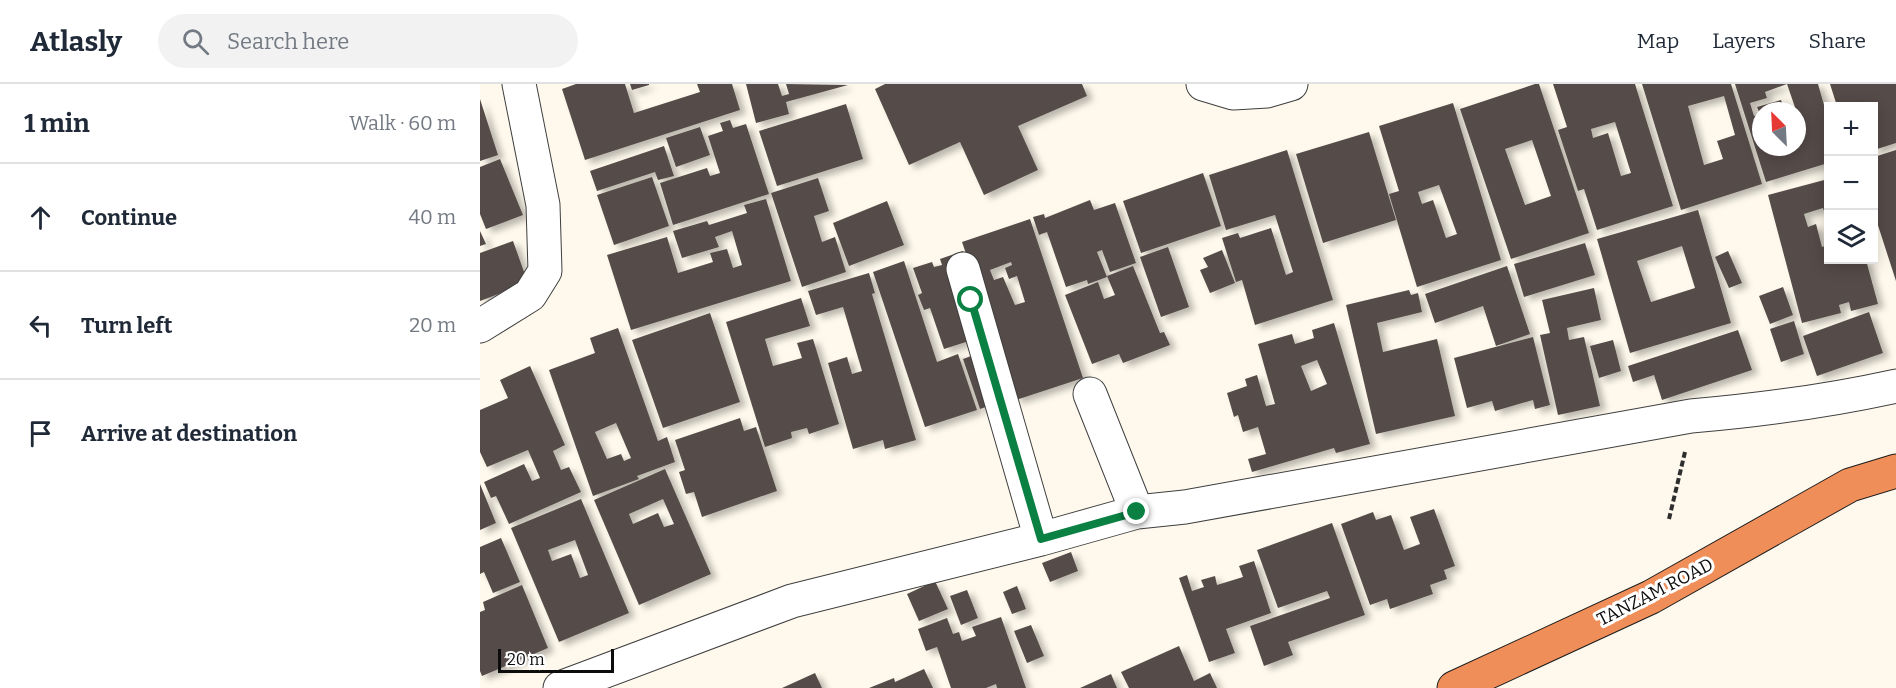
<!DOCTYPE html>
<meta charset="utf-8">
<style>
:root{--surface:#fff;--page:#f2f2f3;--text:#1f2937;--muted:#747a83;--line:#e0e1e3}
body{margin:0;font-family:Bitter,serif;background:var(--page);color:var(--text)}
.controls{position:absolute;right:18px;top:18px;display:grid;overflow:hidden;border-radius:0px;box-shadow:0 3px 15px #0003}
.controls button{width:54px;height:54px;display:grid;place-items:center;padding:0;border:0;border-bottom:2px solid var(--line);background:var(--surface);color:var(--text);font:30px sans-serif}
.compass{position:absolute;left:1272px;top:18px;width:54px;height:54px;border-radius:50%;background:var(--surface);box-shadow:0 3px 15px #0003;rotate:336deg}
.scale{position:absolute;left:18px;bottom:15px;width:116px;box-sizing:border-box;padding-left:6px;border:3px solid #0c0c0c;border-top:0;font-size:16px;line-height:21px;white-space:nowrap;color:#0c0c0c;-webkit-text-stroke:4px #fff;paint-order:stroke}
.stop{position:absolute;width:18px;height:18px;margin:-14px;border:4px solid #0b8043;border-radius:50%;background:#fff}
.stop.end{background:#0b8043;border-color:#fff;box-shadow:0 2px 6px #0008}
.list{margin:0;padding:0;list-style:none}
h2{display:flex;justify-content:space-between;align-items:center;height:78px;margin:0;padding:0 24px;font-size:26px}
h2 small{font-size:20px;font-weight:400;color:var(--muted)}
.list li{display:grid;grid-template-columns:39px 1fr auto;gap:18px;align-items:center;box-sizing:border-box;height:108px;padding:0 24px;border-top:2px solid var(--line)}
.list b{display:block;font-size:22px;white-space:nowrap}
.list em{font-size:20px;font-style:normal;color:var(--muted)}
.icon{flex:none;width:33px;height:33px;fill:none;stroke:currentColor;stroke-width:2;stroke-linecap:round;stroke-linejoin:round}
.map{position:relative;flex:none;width:1416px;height:604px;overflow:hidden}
header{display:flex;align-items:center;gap:36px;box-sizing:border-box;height:84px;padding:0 30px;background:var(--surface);border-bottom:2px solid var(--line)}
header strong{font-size:28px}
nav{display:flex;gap:33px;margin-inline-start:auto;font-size:21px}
.search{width:420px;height:54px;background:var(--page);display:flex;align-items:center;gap:15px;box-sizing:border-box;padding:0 21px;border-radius:33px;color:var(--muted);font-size:22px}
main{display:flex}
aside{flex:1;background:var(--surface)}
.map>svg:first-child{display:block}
</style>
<header>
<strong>Atlasly</strong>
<div class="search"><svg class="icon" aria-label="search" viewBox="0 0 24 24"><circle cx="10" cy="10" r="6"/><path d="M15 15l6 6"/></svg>Search here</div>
<nav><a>Map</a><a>Layers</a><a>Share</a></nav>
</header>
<main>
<aside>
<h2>1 min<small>Walk · 60 m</small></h2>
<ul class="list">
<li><svg class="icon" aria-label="ahead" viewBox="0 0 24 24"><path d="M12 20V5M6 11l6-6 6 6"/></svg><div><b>Continue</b></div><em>40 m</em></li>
<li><svg class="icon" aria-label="left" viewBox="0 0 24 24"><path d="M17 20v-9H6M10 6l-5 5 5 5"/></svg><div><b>Turn left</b></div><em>20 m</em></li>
<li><svg class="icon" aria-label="arrive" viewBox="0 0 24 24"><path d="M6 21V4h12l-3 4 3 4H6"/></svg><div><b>Arrive at destination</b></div></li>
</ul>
</aside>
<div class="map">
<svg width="1416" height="604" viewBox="0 0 1416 604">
<defs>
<filter id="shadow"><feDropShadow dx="6" dy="4" stdDeviation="3" flood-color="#0004"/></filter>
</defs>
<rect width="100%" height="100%" fill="#fef9ec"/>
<path fill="#554c49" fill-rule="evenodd" filter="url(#shadow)" d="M96,0H145L154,29L220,8L217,0H252L260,26L105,76L82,5Z
M150,0H169V1L152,6Z
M266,0H298L302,12L309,10L306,0L368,1L306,18L309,30L276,39Z
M405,0H602L607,12L538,42L558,86L504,111L480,58L429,81L395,5Z
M1055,0H1059L1109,149L1031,175L980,25ZM1052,56L1071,112L1045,121L1025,65Z
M1073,0H1155L1193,122L1117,146L1104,105L1098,107L1078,46L1087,43ZM1135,38L1151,89L1141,92L1128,49L1113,54L1111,45Z
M1162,0H1251L1282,100L1201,126ZM1244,12L1255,51L1237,57L1243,75L1224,81L1208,22Z
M1255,0H1338L1348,35V79L1286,98ZM1307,0L1319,35L1317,36V63H1281V27H1305L1301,16L1277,23L1280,30L1274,32L1270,19L1287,14L1285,8Z
M1350,0H1416V59L1394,66V22H1357Z
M0,15L18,71L0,77Z
M973,19L1021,176L937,203L909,110L919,107L899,42ZM959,101L977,150L966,154L953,116L942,120L938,108Z
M366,20L383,75L297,102L279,47Z
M250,36L253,44L266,40L289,110L193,141L180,99L227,84L230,92L240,89L228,52L243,47L240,39Z
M220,43L230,71L196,83L186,54Z
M889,48L916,136L843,159L816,70Z
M184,62L194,92L178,96L175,88L117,107L110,87Z
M807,66L853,216L775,241L762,196L756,198L742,154L758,149L760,154L791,144L806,191L813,188L795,131L746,146L729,91Z
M1416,66V197L1394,129V73Z
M20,75L43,131L6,145L0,130V83Z
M723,89L741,142L661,169L643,117Z
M172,93L189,142L134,161L117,111Z
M338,94L349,127L334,132L342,158L355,153L366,188L322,203L291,109Z
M1348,95V139L1343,124L1324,130L1328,143L1336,140L1342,163L1348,161V176H1386L1398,220L1371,227L1369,218L1359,221L1361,229L1322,239L1288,111Z
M286,115L311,197L151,246L127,171L187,153L198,189L233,178L230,169L247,165L253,184L262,181L252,147L235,153L239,163L202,174L193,147L227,137L229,141L267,129L264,121Z
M610,116L614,126L635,119L656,179L630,188L622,166L617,168L627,193L608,200L607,196L586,203L567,148L559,151L553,133L564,130L565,134Z
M407,117L424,161L369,182L353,139Z
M1218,126L1251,239L1150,269L1117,155ZM1202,162L1215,204L1171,218L1157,177Z
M550,135L603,294L536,316L482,158ZM531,178L532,181L525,184L529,195L537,192L545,218L535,221L523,193L514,196L510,186Z
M0,147L6,160L0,162Z
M33,157L48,199L0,217V169Z
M1105,159L1115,191L1044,213L1034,180Z
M688,163L709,223L681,233L660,173Z
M742,166L755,199L730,209L720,186L728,183L723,174Z
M483,167L520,318L500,325L483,275L491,272L486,258L464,265L450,224L444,226L438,211L442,209L433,184L452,178L454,183L462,181L460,175Z
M1248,167L1262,199L1249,204L1235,173Z
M424,177L457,278L478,270L497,326L445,343L393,188Z
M653,182L680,249L684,248L690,261L643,279L639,270L612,280L585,211L618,198L624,215L635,211L627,192Z
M1027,182L1050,250L1016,262L1003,222L955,239L945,210Z
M389,189L395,209L392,210L436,356L405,365L403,356L373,365L348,279L367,273L372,290L382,287L363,223L336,231L328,207Z
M1303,203L1313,231L1290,240L1279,212Z
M1114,204L1121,236L1087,244L1089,256L1104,253L1120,322L1078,331L1060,251L1070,249L1062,216Z
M929,206L931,211L938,209L942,228L897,239L903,268L957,255L975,332L896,350L866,221Z
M321,214L330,242L285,255L293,282L322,274L317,259L333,255L359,340L329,350L327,344L311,348L312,354L285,363L246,238Z
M1389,228L1403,269L1337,292L1323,252Z
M230,229L260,318L183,344L152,256Z
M1314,237L1324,270L1301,278L1290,245Z
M854,239L890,360L856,369L854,364L772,388L768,375L786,370L778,343L763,348L758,331L754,333L747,309L767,302L765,295L777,291L786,322L795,320L778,260L812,250L815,260L834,254L832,246ZM837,276L847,300L831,307L821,282Z
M138,244L178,357L187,353L195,378L157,392L159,395L113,412L69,286L115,269L110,254ZM136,339L151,374L144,377L141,370L127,375L115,348Z
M1258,246L1272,286L1182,316L1174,291L1153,298L1148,282Z
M1053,253L1070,321L1055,325L1053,316L1015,327L1012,317L987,324L974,274Z
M1133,256L1141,287L1119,294L1110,262Z
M50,282L85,361L73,367L81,386L89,383L101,408L29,440L16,412L11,414L4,398L44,380L52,397L60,394L48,366L7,383L0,368V326L28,314L20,296Z
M260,334L264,347L276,343L297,407L222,433L214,408L206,410L199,388L205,386L195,356Z
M185,385L231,490L159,521L114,416ZM183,415L194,440L184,443L178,429L153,440L149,430Z
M0,400L16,439L0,446Z
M101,415L149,529L79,558L31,444ZM95,456L108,491L100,494L91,470L72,477L68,466Z
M954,425L975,482L964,486L967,495L950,501L953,510L910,525L907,515L890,521L861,440L893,428L896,436L911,431L924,466L940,460L930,433Z
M852,439L885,531L808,558L813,571L784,582L770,542L850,514L847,507L798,524L777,466Z
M21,454L40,498L13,509L4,488L0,490V463Z
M591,468L598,487L570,498L562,479Z
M774,477L791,529L746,545L755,569L729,578L699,494L707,491L712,507L724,503L721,496L735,492L737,501L763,493L759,482Z
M455,497L468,525L439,537L427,510Z
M42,501L68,564L2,592L0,587V528L5,526L3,518Z
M537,502L546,525L532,530L523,508Z
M487,506L498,534L481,541L470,512Z
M521,533L546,604H517L516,600L506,604H471L457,563L446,567L438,545L467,534L473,550L479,548L482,557L496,552L492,543Z
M551,541L564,572L547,579L534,547Z
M699,562L714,597L730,589L737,604H649L641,588Z
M444,585L453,604H389L414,594L415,598Z
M335,589L342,604H302Z
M631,590L637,604H600Z"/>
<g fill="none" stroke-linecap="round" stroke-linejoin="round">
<g stroke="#3f3f3f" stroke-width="35">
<path id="street" d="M723,0L753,9L787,7L811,0
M483,185L561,455
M0,242L50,211L65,187L63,121L39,0
M610,310L657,428
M80,604L312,517L561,455L657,428L705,423L1211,332C1280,326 1348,317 1416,302"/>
</g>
<g stroke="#1d1d1d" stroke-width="35">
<path id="highway" d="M974,604L1171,513L1370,401L1416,387"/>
</g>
<path stroke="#2e2e2e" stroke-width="4" stroke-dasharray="6 3" stroke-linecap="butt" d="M1189,435L1205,368"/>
<use href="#street" stroke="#fff" stroke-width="33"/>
<use href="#highway" stroke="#f08e59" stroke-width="33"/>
</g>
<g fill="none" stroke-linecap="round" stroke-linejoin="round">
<path stroke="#0b8043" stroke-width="8" d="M491,216L561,455L657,428"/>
</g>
<g text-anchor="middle" stroke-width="6" stroke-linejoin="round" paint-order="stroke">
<g font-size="18" fill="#0c0c0c" stroke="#fff">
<text transform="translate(1175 508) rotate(-27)" y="6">TANZAM ROAD</text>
</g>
</g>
</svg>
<div class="controls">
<button>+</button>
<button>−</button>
<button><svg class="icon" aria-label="layers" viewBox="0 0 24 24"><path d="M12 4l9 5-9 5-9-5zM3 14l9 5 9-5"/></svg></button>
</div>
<svg class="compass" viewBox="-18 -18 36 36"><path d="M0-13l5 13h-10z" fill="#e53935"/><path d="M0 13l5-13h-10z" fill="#747a83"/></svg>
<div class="scale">20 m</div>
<div class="stop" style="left:491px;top:216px"></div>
<div class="stop end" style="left:657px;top:428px"></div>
</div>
</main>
